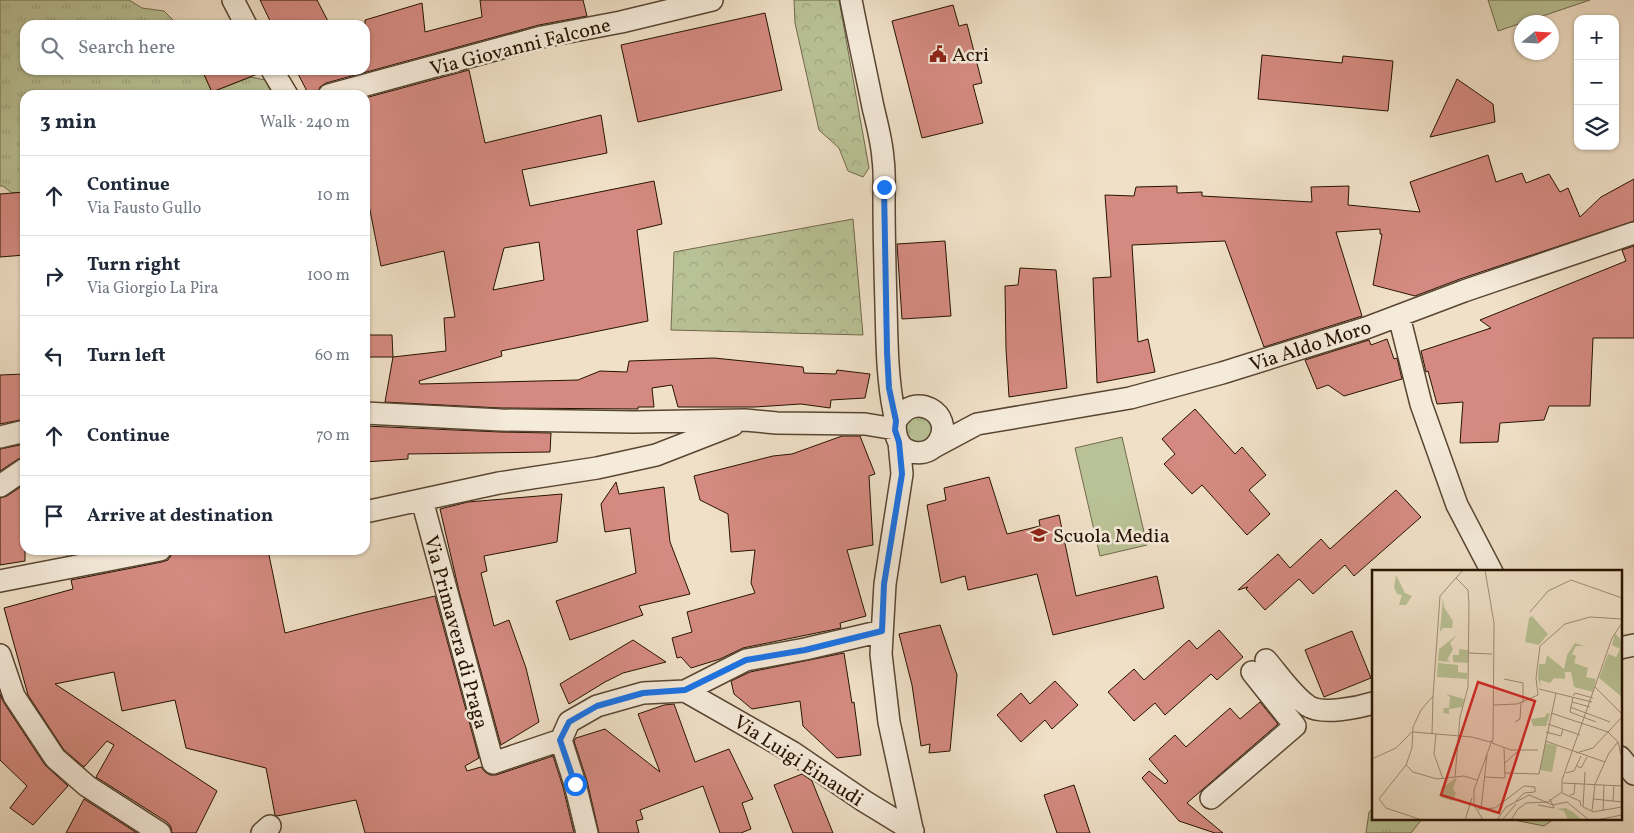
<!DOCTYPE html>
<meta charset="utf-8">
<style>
:root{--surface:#fff;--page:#f6f6f7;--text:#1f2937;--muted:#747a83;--line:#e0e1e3}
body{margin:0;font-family:Vollkorn,serif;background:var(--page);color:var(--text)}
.controls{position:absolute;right:15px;top:15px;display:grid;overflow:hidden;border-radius:10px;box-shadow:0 1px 4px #0004}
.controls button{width:45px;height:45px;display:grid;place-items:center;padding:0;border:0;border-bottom:1px solid var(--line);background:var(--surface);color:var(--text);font:25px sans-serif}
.compass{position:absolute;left:1514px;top:15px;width:45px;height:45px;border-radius:50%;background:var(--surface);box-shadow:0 1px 4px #0004;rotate:72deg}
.stop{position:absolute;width:15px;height:15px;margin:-11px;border:4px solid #1a73e8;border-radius:50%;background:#fff}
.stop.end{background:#1a73e8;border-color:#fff;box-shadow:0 1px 5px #0008}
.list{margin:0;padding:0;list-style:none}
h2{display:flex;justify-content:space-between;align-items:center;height:65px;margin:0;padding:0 20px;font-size:21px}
h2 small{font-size:16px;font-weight:400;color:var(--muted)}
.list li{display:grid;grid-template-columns:32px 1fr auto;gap:15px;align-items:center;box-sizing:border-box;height:80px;padding:0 20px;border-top:1px solid var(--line)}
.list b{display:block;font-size:19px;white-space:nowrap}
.list p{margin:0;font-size:16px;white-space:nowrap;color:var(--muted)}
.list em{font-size:16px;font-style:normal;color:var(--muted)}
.icon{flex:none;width:28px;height:28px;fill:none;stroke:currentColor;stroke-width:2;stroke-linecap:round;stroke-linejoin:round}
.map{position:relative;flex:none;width:1634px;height:833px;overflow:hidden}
.search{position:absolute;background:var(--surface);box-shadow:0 1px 4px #0004;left:20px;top:20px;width:350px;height:55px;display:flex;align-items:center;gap:12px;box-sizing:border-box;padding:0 18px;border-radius:15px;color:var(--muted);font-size:19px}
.panel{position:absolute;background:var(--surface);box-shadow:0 1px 4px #0004;left:20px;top:90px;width:350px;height:465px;border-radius:15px}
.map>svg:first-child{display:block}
</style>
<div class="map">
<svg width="1634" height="833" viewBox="0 0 1634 833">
<defs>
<pattern id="grass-tufts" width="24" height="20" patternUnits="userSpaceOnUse" patternTransform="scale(1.25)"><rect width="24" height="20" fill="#b9c296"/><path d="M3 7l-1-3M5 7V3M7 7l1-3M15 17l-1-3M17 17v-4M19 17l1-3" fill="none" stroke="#9fa680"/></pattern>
<pattern id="forest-crowns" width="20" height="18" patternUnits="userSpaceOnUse" patternTransform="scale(1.25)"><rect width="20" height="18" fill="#b9c296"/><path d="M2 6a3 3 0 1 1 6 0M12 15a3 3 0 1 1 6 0" fill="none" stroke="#9fa680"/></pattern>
</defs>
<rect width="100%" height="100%" fill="#f0e0c7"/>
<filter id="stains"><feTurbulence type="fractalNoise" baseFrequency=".004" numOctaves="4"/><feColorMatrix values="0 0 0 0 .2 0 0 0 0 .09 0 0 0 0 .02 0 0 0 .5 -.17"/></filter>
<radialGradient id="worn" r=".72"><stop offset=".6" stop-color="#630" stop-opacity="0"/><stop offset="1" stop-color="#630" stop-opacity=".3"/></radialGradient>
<path fill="url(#grass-tufts)" stroke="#706a4b" d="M0,0H129L142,8L164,11L178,25H25V70H202L212,92L251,77L265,80L273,95H25V192L12,193L3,186H0Z
M906 430a13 13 0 1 1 26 0a13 13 0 1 1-26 0Z
M1373,808V819H1422L1411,833H1366L1369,812Z
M1509,819H1554L1544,826Z"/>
<path fill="url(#forest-crowns)" stroke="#706a4b" d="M794,0H839L869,168L863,177L848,171L839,148L819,130L795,23Z
M853,219L863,335L671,330L674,252Z"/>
<path fill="#b9c296" stroke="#706a4b" d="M1488,0H1590L1498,31Z
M1122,437L1147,545L1100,556L1075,448Z"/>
<path fill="#d48a80" stroke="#271300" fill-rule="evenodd" d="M260,0H317L330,25H272Z
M480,0H583L587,16L539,25L326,83L320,87L317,95H309L296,70H365V20L422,3L425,32L482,17Z
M953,5L959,26L967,24L982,83L973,85L983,123L922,138L892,21Z
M765,13L782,90L638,122L621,45Z
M1262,55L1342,63L1343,56L1393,61L1388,111L1258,99Z
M202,70H260V73L212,92Z
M469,70L485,143L601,115L607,153L522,170L530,206L654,181L662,224L637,230L648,321L501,351L502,356L419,381L420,384L578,380L600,371L627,372L629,361L714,358L803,367L804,373L836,374L837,370L870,374L865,398L831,400L830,408L801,404L755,407H678L672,385L652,388L654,407H638V409L501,408L385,402L393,357L446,351L444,318L455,317L444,251L381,266L365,185V98ZM539,242L544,280L493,290L504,248Z
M1457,79L1493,104L1495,122L1430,137Z
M1488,155L1496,182L1522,173L1526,183L1549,174L1560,192L1568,188L1580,217L1601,197L1634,179V221L1460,279L1415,296L1373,285L1382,234H1380V229L1336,232L1362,316L1264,347L1225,241L1132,245L1138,342L1148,339L1155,372L1097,383L1093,278L1111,277L1105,195L1134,196L1136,187L1177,186V193L1202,192V196L1312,202L1311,187L1349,186L1348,205L1420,212L1410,182Z
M25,192V255L0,257V194Z
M945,241L951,316L902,319L897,244Z
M1634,246V338H1593L1590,406H1549L1544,420L1500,423L1498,442L1460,443L1463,402L1437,404L1428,371L1426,372L1421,351L1491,328L1480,320L1626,261L1622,250Z
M1020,268L1056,270L1067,388L1009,397L1006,349L1005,286L1018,285Z
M367,335H392L393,357H367Z
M1387,339L1394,359L1397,358L1402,379L1344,396L1328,385L1317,389L1305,360L1369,340L1371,345Z
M25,374V419L0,424V375Z
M1195,409L1235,454L1242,447L1266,475L1249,490L1270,514L1247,535L1202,485L1192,494L1164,464L1175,454L1162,439Z
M365,426L500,432L551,433L550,452L408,454V459L365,462Z
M842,436H860L875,474L869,476L873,545L847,550L866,616L840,623L841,628L743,648L720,659L691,668L681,657L677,658L672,638L692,632L687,612L755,593L751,583L755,550L731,552L728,514L700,500L694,476L773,456L792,454Z
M25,444V457L18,459L0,471V449Z
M989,477L1007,534L1040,526L1039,520L1059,515L1076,596L1157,576L1164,608L1053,635L1037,574L968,590L965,576L941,583L927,505L946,500L944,488Z
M616,482L619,494L664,487L670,542L690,594L639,606L643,615L570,640L556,601L636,573L630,528L605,532L601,504Z
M25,484V561L0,565V498L7,496Z
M1396,490L1421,517L1354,576L1345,565L1313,594L1299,579L1265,610L1246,589L1248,587L1238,590L1278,554L1290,568L1321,539L1330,549Z
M562,494L557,542L484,556L487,571L481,573L494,626L509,620L526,668L539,722L501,745L459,591L440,509L468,502Z
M65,550H94L66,555Z
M191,550H268L285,633L362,613L435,596L479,758L465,766L467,771L481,767L485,772L490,775H496L553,756L563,787L574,833H365L356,800L277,816L275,815L266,768L186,748L175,700L122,711L114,672L55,684L217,791L196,833H172L171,827L167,822L96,777L114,745L107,741L84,767L64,750L28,695L4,608L73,589L71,580L162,562L168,560L172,554Z
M940,625L957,675L950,751L929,753L930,744L921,746L912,685L899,634Z
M1219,630L1243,657L1217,680L1211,674L1165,715L1155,703L1134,721L1108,692L1134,669L1144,680L1189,640L1197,649Z
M1352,631L1371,678L1324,697L1305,650Z
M633,640L666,662L623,673L605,682L569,704L560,684Z
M844,653L852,703L854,702L861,755L837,758L803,726L800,701L752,709L734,694L731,681L750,672Z
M1055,681L1078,705L1052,729L1045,720L1021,742L997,715L1021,693L1030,704Z
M0,694L4,703L45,765L68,786L33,825L10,808L27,786L0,760Z
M1260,702L1278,724L1187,803L1223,833H1215L1179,821L1142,778L1149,771L1165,784L1168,781L1149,759L1175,735L1186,747L1230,708L1240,719Z
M674,704L695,762L729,749L753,799L742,803L751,829L741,833H720L703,786L640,810L643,819L636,821L639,833H599L587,781L574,741L576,738L605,729L660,772L638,714L664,705Z
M802,774L812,781L833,833H793L774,785Z
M1074,785L1090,833H1057L1044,795Z
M84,799L137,833H66Z"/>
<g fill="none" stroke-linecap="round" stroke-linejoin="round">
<g stroke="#594632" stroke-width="24">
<path id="street" d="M233,0L246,25
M851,0C858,36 866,72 873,107C877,124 882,142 883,159C885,173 884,187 884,201C884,236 885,271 886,306C887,342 887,377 894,412C896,420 894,430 897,438C903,456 929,458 939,441C955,414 914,389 896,421
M272,70L287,95
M329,95L542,37L621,22L712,0
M1399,316L1421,404L1457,505L1492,572
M365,413L501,420L634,422L745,420L777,423L865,424L895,429
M0,437L25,431
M899,442L902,474L885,584L881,654L889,722L913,833
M934,447L977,424L1130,398L1222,373L1366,328L1464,291L1634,233
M0,486L25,469
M422,500L493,763L561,740L569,722L597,706L643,693L685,691L746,660L805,649L882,631
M365,512L499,483L597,468L656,455L733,425
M0,581L160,550
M1620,648L1634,645
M0,655L14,696L55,758L87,786L160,833
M1266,660C1279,675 1292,695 1308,706C1322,715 1357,708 1373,703
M685,691L792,752L864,801L913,831
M561,740L575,784L587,833
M1620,757L1634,774
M1211,798L1295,726L1252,672
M262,833L270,826"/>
</g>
<use href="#street" stroke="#f5ebdb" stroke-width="21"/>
</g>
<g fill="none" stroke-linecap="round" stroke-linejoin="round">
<path stroke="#1a73e8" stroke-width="6" d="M575,784L560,740L569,722L597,706L643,693L685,690L746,660L805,650L882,631L884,584L902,474L899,442L895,430L896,421L889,388L887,352L884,187"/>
</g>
<defs>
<g id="civic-bare" transform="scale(1.35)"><path d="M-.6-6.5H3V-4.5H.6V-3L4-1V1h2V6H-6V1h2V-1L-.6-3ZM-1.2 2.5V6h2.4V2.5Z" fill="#8f2418" stroke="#f5ebdb" stroke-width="2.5" paint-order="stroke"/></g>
<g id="school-bare" transform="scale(1.35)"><path d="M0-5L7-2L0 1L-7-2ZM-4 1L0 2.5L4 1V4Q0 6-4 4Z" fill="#8f2418" stroke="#f5ebdb" stroke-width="2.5" paint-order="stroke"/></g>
</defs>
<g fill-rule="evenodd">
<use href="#civic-bare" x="938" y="54"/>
<use href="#school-bare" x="1039" y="535"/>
</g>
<g text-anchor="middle" stroke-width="5" stroke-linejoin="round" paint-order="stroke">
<g font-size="20" fill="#271300" stroke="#f5ebdb">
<text transform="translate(520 46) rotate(-14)" y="7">Via Giovanni Falcone</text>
<text transform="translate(1310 345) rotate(-18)" y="7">Via Aldo Moro</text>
<text transform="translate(457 632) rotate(75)" y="7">Via Primavera di Praga</text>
<text transform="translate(799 760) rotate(33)" y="7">Via Luigi Einaudi</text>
</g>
<g font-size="20" fill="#271300" stroke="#f5ebdb" text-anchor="start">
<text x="952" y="61">Acri</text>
<text x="1053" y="542">Scuola Media</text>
</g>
</g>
<g transform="translate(1372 570)">
<rect width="250" height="250" fill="#f0e0c7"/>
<path d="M24,5L33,23L40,26L34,35H27L30,25L25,24L22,17ZM71,28L72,37L81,51L80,58H71L68,62ZM160,46L176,64L167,75L153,72L157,48ZM243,63L250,71V127L227,108L236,84L244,87L248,79L240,75ZM85,65L78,73L81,79L75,90L79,92L66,91L67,79ZM203,73L212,76H204L200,84L204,86L202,93L216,98L214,107L224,109L221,122L202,117L199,102H193V109L182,108L178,113L168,110L169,118L166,108L167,94H173L175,85L192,99L195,85ZM87,79L96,80V93L81,92V85H87ZM66,93L86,95V102L95,103V109L65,107ZM74,124L92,129L90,137L77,139V144L71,143L72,138H77L78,127ZM85,207L81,219L84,223L81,231L68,227L70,218ZM194,238L201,242L210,250H196L192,241L184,239Z" fill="#b9c296"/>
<path d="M175,143L178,144L174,156H161L159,149L173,147ZM173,173L185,176L180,202L168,200Z" fill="#b9c296"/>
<path fill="none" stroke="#a08e77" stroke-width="1" d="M113,0L122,53L121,170M158,42L176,21L199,10L250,28M97,83L120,84M132,109L151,113V133M223,117L250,144M167,119L220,132M201,126L203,123L221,128M201,127L198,142L224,152M200,132L218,137M122,135L145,134L166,125L164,108L168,76L193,54L218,47L250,49M198,137L238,152M179,143L236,162L246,172L250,188M143,152L148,149L149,133M176,154L208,165M41,162L100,167L118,172L120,170L121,172H118M174,162L189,166L191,159M60,164L61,126M64,164L62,184L71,209M173,171L233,192M120,173L139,180H166M204,183L221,178L250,147M0,189L24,178L40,162M133,193L147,180M34,195L41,202L65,209L92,206L105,210M205,196L209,198L215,187M213,202L211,237L220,241M133,203L167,204L184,123M194,203L202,201L209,186M83,207L88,147L96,117L97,34L96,20L84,8M113,207L133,208L132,178M191,213L250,216M190,223L208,231L209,236M198,225L202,224L203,213M222,229L250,232M241,231L242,215M166,235L182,238L178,229M106,239L123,238L152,216L163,217V222L152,223L144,231M109,239L115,185M220,241L223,214L237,183L246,172M231,241L232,215M220,242L250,237M50,250L14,238L7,229L34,195L40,178L41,157L49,140L61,126L68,26L91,0M93,250L100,228M111,250L102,235V220L119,173M125,250L134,237L157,225L181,235L195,232L217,250M130,250L144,234M139,250L146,239L154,233L176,232L190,222V210L240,68L250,53M224,250L250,245"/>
<path fill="#d62828" fill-opacity="0.15" stroke="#d62828" stroke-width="2.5" d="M106,112L163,131L127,243L69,225Z"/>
<rect width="250" height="250" fill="none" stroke="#271300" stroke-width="2.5"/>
</g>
<rect width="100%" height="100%" filter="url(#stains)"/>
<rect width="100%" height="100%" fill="url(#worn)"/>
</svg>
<div class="controls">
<button>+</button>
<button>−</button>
<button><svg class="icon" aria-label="layers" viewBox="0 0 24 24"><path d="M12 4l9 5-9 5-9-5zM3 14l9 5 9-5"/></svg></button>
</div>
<svg class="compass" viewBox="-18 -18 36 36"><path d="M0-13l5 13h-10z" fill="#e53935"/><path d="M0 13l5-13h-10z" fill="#747a83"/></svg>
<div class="stop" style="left:575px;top:784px"></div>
<div class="stop end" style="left:884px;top:187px"></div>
<div class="search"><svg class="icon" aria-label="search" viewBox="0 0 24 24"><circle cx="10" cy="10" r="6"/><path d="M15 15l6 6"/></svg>Search here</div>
<section class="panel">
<h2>3 min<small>Walk · 240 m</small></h2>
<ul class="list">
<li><svg class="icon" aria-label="ahead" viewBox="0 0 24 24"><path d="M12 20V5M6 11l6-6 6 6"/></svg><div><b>Continue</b><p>Via Fausto Gullo</p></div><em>10 m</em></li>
<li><svg class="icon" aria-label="right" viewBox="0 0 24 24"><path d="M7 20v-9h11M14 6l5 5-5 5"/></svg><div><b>Turn right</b><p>Via Giorgio La Pira</p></div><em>100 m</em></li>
<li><svg class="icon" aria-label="left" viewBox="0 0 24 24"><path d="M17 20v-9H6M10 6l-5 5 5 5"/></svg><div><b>Turn left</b></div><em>60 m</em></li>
<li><svg class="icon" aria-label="ahead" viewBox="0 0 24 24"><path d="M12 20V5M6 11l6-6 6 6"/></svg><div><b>Continue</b></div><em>70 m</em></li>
<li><svg class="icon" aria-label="arrive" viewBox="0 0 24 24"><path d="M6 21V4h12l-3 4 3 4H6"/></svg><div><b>Arrive at destination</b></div></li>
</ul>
</section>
</div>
